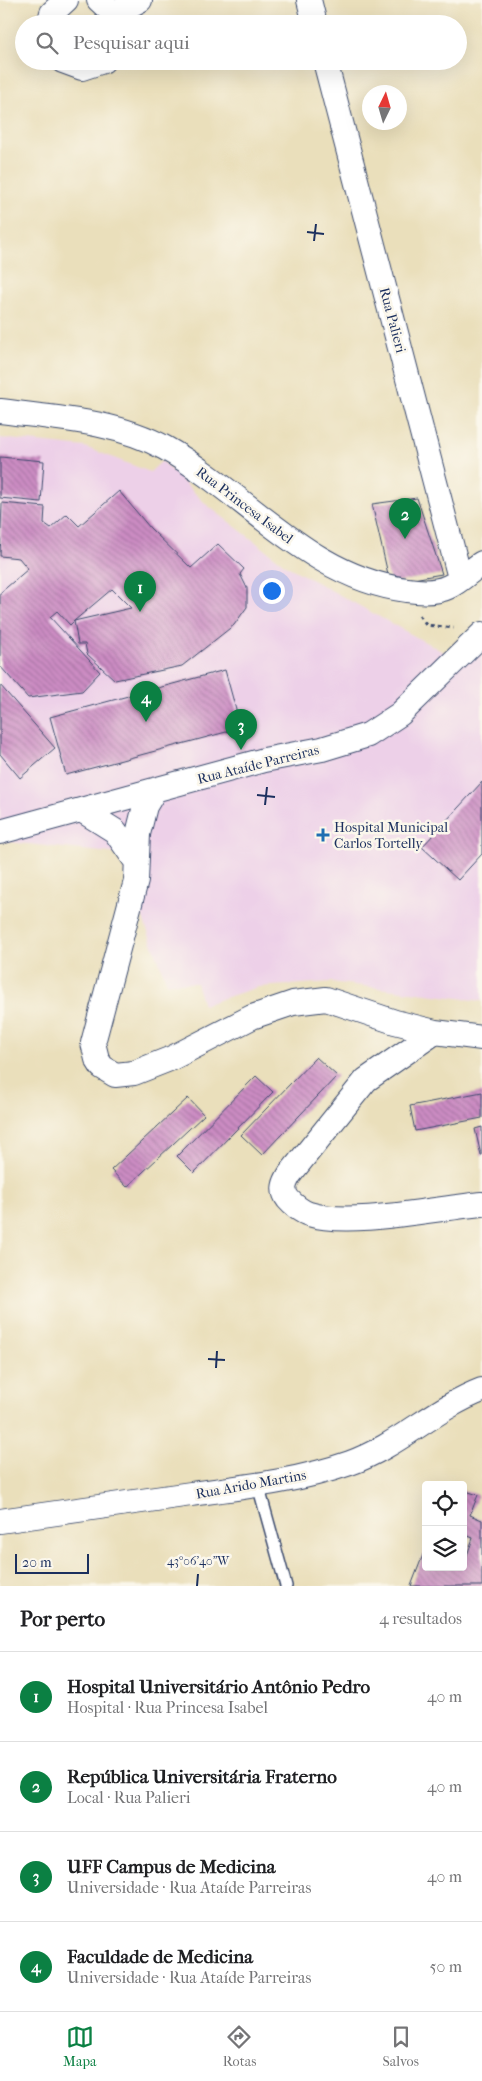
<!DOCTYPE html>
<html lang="pt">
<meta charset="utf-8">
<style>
:root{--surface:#fff;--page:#f6f6f6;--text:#202124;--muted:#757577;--line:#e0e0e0;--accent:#0b8043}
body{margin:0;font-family:"IM FELL French Canon",serif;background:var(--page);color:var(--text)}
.controls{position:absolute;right:15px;bottom:15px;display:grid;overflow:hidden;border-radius:5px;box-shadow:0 5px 20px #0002}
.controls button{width:45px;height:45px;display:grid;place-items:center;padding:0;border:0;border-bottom:1px solid var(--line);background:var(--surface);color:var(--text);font:25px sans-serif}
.compass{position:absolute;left:362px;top:85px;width:45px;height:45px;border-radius:50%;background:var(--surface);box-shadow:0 5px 20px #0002;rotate:5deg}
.scale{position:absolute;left:15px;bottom:12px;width:74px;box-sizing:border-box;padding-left:5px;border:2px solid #1b2f5e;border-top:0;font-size:14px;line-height:18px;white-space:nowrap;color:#1b2f5e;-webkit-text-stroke:4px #fbf7ec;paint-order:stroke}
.you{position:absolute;left:271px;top:590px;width:18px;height:18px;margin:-12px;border:4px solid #fff;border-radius:50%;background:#1a73e8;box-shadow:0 0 0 8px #1a73e833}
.badge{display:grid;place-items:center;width:32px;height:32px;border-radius:50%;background:var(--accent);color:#fff;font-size:16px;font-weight:700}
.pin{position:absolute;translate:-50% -41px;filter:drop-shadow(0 1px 2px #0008)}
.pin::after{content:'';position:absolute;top:26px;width:18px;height:15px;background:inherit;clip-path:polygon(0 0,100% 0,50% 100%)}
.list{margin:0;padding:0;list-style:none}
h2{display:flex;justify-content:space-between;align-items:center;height:65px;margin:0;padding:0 20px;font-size:21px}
h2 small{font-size:16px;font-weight:400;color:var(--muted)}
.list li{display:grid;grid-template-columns:32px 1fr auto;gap:15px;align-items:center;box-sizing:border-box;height:90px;padding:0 20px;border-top:1px solid var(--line)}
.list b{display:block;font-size:19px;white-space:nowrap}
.list p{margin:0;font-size:16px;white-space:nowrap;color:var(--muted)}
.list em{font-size:16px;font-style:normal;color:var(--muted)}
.icon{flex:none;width:28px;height:28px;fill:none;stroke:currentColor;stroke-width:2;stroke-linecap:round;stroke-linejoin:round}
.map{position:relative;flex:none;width:482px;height:1586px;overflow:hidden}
.search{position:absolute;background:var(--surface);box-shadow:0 5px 20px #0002;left:15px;right:15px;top:15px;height:55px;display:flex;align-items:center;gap:12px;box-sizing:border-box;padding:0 18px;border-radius:28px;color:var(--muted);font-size:19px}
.sheet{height:425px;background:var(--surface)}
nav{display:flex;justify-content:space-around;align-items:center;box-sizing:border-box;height:70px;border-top:1px solid var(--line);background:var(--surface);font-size:14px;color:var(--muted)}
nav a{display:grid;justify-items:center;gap:2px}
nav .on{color:var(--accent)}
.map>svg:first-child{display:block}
</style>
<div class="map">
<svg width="482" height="1586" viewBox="0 0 482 1586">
<defs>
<pattern id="building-back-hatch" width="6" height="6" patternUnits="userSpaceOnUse" patternTransform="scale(1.25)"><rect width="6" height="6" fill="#cc8cc3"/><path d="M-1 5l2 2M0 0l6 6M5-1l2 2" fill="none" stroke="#a573a2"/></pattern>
</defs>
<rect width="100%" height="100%" fill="#fbf7ec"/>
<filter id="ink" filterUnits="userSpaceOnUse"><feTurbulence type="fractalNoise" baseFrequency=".02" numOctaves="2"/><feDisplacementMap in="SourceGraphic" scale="10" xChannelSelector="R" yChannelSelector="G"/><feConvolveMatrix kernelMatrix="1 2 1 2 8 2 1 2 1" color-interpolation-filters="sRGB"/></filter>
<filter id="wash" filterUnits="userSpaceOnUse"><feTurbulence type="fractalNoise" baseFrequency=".0096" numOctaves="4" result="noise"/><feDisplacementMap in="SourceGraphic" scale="20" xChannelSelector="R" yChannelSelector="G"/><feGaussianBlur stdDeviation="1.12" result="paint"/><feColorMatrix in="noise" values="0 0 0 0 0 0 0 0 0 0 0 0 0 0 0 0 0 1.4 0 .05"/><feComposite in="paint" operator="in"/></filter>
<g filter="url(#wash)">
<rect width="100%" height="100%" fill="#eadfbb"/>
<path fill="#edd0e8" d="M0,438L85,447L150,472L162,461L207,505L287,566L456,659L482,644V1001L331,982L258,987L203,1005L196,983H167L119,854L0,841Z"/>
<g id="blocks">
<path fill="url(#building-back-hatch)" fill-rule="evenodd" d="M0,457L44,461L41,502L0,498Z
M119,491L150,528L191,568L218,544L244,569L240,574L247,588V607L234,625L182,666L115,680L87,654L85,644H78L74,621L70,625L57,611L50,617L100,672L82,691L28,698L0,666V593L28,569L19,558L0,556L2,503L45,507L44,523L51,528L67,514L79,526ZM112,589L131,608L74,621Z
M417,498L442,574L390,583L372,504Z
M225,670L241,728L66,775L50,717Z
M0,685L55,748L20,778L0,754Z
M482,782V854L458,880L422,847Z
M316,1057L337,1076L262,1155L241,1135Z
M256,1076L273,1092L194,1173L177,1156Z
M482,1092V1118L415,1131L410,1106Z
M188,1098L204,1115L127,1187L111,1170Z
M482,1127V1155H481L475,1129Z
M463,1490L478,1495L470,1515L482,1520V1586H411L426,1547V1567H463L473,1538L463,1534Z"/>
</g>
</g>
<g filter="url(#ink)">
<use href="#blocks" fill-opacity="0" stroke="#3a496c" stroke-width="1"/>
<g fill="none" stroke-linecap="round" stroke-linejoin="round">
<g stroke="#3a496c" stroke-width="14">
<path id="service" d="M258,1485L286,1586"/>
</g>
<g stroke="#3a496c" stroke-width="26">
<path id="minor" d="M99,0L114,14L117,24
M309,0L315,24
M114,14L140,0
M49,24L52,13L66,0
M63,61L82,68L103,61
M325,61L460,578
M0,411C55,418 116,421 165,448C246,493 310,578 407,590C421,592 436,593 448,587C460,582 471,570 482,563
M154,791L145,806L138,834L136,881L93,1043L97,1059L102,1067L115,1075L134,1073L172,1058L252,1017L293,1003L326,999L395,1022L435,1032L482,1038
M83,811L115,831L136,861
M0,832L264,760L322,749L368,735L400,714L482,634
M435,1032L366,1080L290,1174C285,1182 281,1190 288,1199C293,1205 302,1212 309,1214C350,1227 437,1208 482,1204
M0,1521C64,1512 127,1503 191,1494C244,1487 299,1481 350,1463C398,1446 435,1408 482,1390"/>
</g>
<path stroke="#3a496c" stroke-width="3" stroke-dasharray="4 4" stroke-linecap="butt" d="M419,615L426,625L454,628"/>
<use href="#service" stroke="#fff" stroke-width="11"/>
<use href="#minor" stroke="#fff" stroke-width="24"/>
</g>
</g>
<path fill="none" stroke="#1b2f5e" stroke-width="2" d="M307,232L324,234M314,241L316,224M257,795L275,797M265,805L267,787M208,1359L225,1360M216,1368L217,1351M197,1586L198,1574"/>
<path fill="#1f6fb2" stroke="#fbf7ec" stroke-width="2" d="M320.5 827.5h5v5h5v5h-5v5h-5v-5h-5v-5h5z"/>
<g text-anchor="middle" stroke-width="5" stroke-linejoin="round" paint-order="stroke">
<g font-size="14" fill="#1b2f5e" stroke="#fbf7ec">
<text transform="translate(393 320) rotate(75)" y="5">Rua Palieri</text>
<text transform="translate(245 505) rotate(37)" y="5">Rua Princesa Isabel</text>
<text transform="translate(258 764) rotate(-14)" y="5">Rua Ataíde Parreiras</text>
<text transform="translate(251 1484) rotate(-10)" y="5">Rua Arido Martins</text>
</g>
<g font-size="14" fill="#1b2f5e" stroke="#fbf7ec" text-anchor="start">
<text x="334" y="832">Hospital Municipal<tspan x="334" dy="16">Carlos Tortelly</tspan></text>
</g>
</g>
<g font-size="12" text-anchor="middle" fill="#1b2f5e" stroke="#fbf7ec" stroke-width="5" stroke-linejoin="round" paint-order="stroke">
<text x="198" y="1565">43°06'40"W</text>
</g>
</svg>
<div class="controls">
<button><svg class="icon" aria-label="locate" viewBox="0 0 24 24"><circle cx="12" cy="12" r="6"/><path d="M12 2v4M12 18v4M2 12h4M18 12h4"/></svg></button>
<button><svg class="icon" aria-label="layers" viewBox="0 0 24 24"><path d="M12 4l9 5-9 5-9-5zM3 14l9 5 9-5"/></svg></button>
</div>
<svg class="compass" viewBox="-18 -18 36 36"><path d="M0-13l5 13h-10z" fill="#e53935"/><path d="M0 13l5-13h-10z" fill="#757577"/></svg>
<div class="scale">20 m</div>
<div class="you"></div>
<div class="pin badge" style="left:140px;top:612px">1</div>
<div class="pin badge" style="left:405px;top:539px">2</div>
<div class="pin badge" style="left:241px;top:750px">3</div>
<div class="pin badge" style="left:146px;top:722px">4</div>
<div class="search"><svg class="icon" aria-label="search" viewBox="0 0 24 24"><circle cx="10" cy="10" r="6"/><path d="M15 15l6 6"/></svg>Pesquisar aqui</div>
</div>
<section class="sheet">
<h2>Por perto<small>4 resultados</small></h2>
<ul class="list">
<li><span class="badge">1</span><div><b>Hospital Universitário Antônio Pedro</b><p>Hospital · Rua Princesa Isabel</p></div><em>40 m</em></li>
<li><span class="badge">2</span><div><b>República Universitária Fraterno</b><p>Local · Rua Palieri</p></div><em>40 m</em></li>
<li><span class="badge">3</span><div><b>UFF Campus de Medicina</b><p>Universidade · Rua Ataíde Parreiras</p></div><em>40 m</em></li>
<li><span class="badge">4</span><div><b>Faculdade de Medicina</b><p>Universidade · Rua Ataíde Parreiras</p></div><em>50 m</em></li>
</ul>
</section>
<nav>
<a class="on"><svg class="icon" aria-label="map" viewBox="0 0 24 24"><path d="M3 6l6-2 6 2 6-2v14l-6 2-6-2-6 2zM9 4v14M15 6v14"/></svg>Mapa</a>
<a><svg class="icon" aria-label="directions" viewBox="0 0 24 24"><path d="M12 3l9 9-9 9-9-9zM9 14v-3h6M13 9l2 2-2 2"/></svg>Rotas</a>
<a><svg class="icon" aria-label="saved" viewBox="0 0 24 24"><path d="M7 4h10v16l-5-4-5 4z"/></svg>Salvos</a>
</nav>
